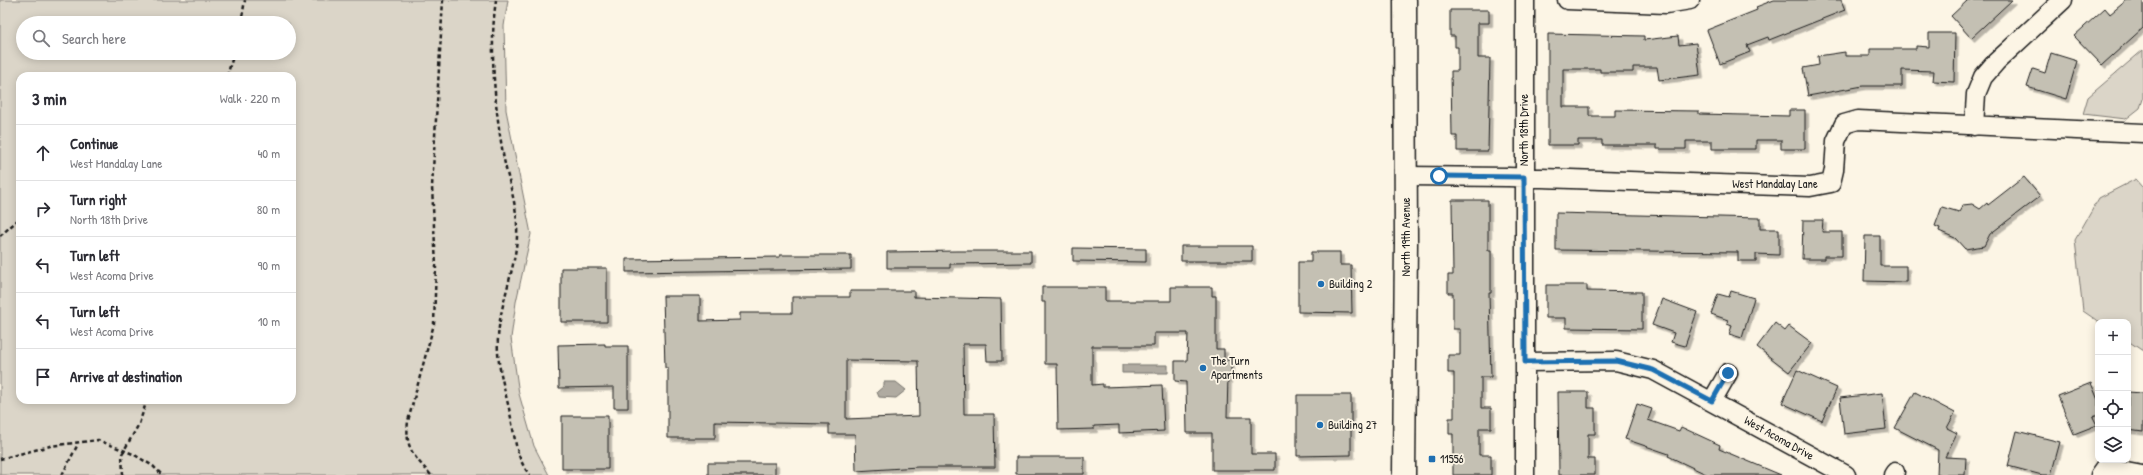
<!DOCTYPE html>
<meta charset="utf-8">
<style>
:root{--surface:#fff;--page:#f2f2f3;--text:#2b2b33;--muted:#7c7c81;--line:#e1e1e2}
body{margin:0;font-family:"Patrick Hand",sans-serif;background:var(--page);color:var(--text)}
.controls{position:absolute;right:12px;bottom:12px;display:grid;overflow:hidden;border-radius:8px;box-shadow:0 2px 10px #0003}
.controls button{width:36px;height:36px;display:grid;place-items:center;padding:0;border:0;border-bottom:1px solid var(--line);background:var(--surface);color:var(--text);font:20px sans-serif}
.stop{position:absolute;width:12px;height:12px;margin:-9px;border:3px solid #1f6fb2;border-radius:50%;background:#fff}
.stop.end{background:#1f6fb2;border-color:#fff;box-shadow:0 1px 4px #0008}
.list{margin:0;padding:0;list-style:none}
h2{display:flex;justify-content:space-between;align-items:center;height:52px;margin:0;padding:0 16px;font-size:17px}
h2 small{font-size:13px;font-weight:400;color:var(--muted)}
.list li{display:grid;grid-template-columns:26px 1fr auto;gap:12px;align-items:center;box-sizing:border-box;height:56px;padding:0 16px;border-top:1px solid var(--line)}
.list b{display:block;font-size:15px;white-space:nowrap}
.list p{margin:0;font-size:13px;white-space:nowrap;color:var(--muted)}
.list em{font-size:13px;font-style:normal;color:var(--muted)}
.icon{flex:none;width:22px;height:22px;fill:none;stroke:currentColor;stroke-width:2;stroke-linecap:round;stroke-linejoin:round}
.map{position:relative;flex:none;width:2143px;height:475px;overflow:hidden}
.search{position:absolute;background:var(--surface);box-shadow:0 2px 10px #0003;left:16px;top:16px;width:280px;height:44px;display:flex;align-items:center;gap:10px;box-sizing:border-box;padding:0 14px;border-radius:22px;color:var(--muted);font-size:15px}
.panel{position:absolute;background:var(--surface);box-shadow:0 2px 10px #0003;left:16px;top:72px;width:280px;height:332px;border-radius:12px}
.map>svg:first-child{display:block}
</style>
<div class="map">
<svg width="2143" height="475" viewBox="0 0 2143 475">
<defs>
<filter id="shadow"><feDropShadow dx="3.5" dy="3.5" stdDeviation="0" flood-color="#0004"/></filter>
</defs>
<rect width="100%" height="100%" fill="#fcf5e5"/>
<filter id="ink" filterUnits="userSpaceOnUse"><feTurbulence type="fractalNoise" baseFrequency=".025" numOctaves="2"/><feDisplacementMap in="SourceGraphic" scale="8" xChannelSelector="R" yChannelSelector="G"/><feConvolveMatrix kernelMatrix="1 2 1 2 8 2 1 2 1" color-interpolation-filters="sRGB"/></filter>
<g filter="url(#ink)">
<path fill="#dbd5c8" stroke="#7c7872" fill-rule="evenodd" d="M0,0H508L504,26L506,110L531,234L516,302L511,338L519,394L534,446L549,475H0ZM23,23H289V53H23ZM20,76H292V400H20Z
M2143,50V99L2140,108L2126,119L2083,114L2088,97Z
M2136,179L2143,187V351L2128,341V322H2099L2083,311L2075,240L2099,198Z"/>
<path fill="#b0aba1" stroke="#75726c" d="M1122,365H1168V373H1122Z
M884,382H896L906,390L896,398L879,397L877,392L884,386Z"/>
<path fill="#c4c0b3" stroke="#1c1c1c" fill-rule="evenodd" filter="url(#shadow)" d="M1774,0H1841L1845,10L1769,40L1768,37L1747,45L1750,52L1720,64L1707,30L1757,10L1756,7Z
M1968,0H2012L1971,38L1951,16Z
M2127,0H2143V28L2102,65L2074,36L2105,8L2110,14Z
M1450,10H1489V23H1478V58H1490L1488,151H1457V136H1452L1451,71H1458V47H1455V36H1450Z
M1929,33H1955L1954,82L1933,81L1934,71L1902,70V86H1863L1808,96L1803,68L1819,65L1818,56L1845,52V56H1870V49H1916V46L1929,47Z
M1548,34L1644,36V40L1678,36L1679,45L1696,43L1700,75L1659,80L1657,67H1633V72H1600V69H1563V107H1589V116H1615V110L1699,111V114L1789,116V110H1805V149H1781V140H1756V149H1712V141H1686V149H1657V145H1602V140H1578V145H1548Z
M2051,53L2077,61L2066,99L2027,87L2033,69L2045,73Z
M2024,177L2040,196L1990,234L1984,246L1965,249L1955,238L1939,231L1940,228L1935,226L1942,207L1959,212L1963,205L1972,204L1980,209L1987,203L1988,205Z
M1452,200H1488V250H1491V293H1489L1491,377H1481V408H1491V428H1479V455H1491V475H1453V434H1449V418H1454V373H1448V355H1460V329H1453V293H1448V275H1453Z
M1556,213L1760,218V229H1779V255L1756,254V261H1738V252L1556,250Z
M1803,220H1823L1822,232H1842V256H1824V259H1802Z
M1865,236H1880V266H1906V282L1864,281Z
M1181,246H1252V261H1181Z
M1073,248L1146,249V262L1073,261Z
M957,251H1031V263L950,264V268H887V252Z
M1311,252H1340V265H1351L1352,313L1298,312V262H1311Z
M780,255H851V269L626,272V259L780,257Z
M561,268H607V322H561Z
M1546,285H1587V291L1642,292V329L1566,328V318H1546Z
M1042,287H1105V301H1171V287H1212V296H1216V349H1224V360H1231V375H1228L1227,417H1251V454H1275V470H1212V433H1187L1186,382L1175,381V361H1187L1188,333H1154V346H1092V385L1103,384V387L1162,385L1164,431L1119,433V425L1094,426V429L1058,430L1057,364H1045V302H1042Z
M850,291H914V297L1001,299L1002,361H987L986,344H963L964,414H994L995,467H918L856,471L855,434H829V424L715,422V438H668V368H665L663,296H700V321L740,320V313H792V297H850ZM846,360L918,361L919,416L846,419Z
M1731,291L1754,298L1742,338L1729,334L1732,326L1727,324L1728,320L1711,314L1718,294L1729,297Z
M1662,299L1697,312L1685,346L1671,342L1674,333L1652,325Z
M1775,323L1785,331L1789,326L1812,343L1789,372L1757,347Z
M605,344V346H628V408H614V387L559,388L558,345Z
M1797,370L1837,388L1822,421L1782,403Z
M2091,383L2098,400V415L2093,417L2097,425L2074,434L2058,396Z
M1558,392H1588V408H1595V434H1588V459H1595V475H1559Z
M1915,392L1955,413L1947,428L1957,433L1945,457L1966,458L1965,475H1937L1938,450L1895,428Z
M2128,392L2143,393V432L2128,430Z
M1882,393L1886,429L1844,434L1840,398Z
M1297,395H1351V455L1297,456Z
M1637,404L1652,409L1648,420L1679,431L1681,427L1720,445L1719,449L1781,475H1708L1668,456L1669,454L1625,439Z
M562,416H608V469H562Z
M2017,431L2060,442L2051,475H2042L2008,466Z
M1016,457H1084V474H1016Z
M708,463H775V475H708Z"/>
<g fill="none" stroke-linecap="round" stroke-linejoin="round">
<g stroke="#1c1c1c" stroke-width="21">
<path id="street" d="M1567,0L1666,4L1690,0
M1974,126L1976,94L1983,77L1996,62L2063,0
M1406,176L1508,177L1810,187L1831,183L1834,170L1836,141L1844,124L1858,120L2143,133
M1525,362L1616,361L1653,370L1846,475
M1712,401L1728,373
M1525,475V0
M1893,475L1895,472
M2100,475L2105,468L2142,475"/>
</g>
<g stroke="#1c1c1c" stroke-width="25">
<path id="primary" d="M1404,475L1406,241L1405,0"/>
</g>
<path stroke="#1c1c1c" stroke-width="2.5" stroke-dasharray="4 3" stroke-linecap="butt" d="M496,0C489,47 495,107 503,154C507,178 516,200 517,225C519,263 500,299 498,338C496,365 506,392 511,418C515,438 516,459 530,475
M241,23L245,0
M227,76L234,53
M0,236L20,218
M0,459L50,446L98,440L133,454L153,466L162,475
M62,475L78,444
M123,475L122,454L139,424L145,406L141,400
M431,475C413,455 405,449 408,421L434,324L436,266L432,187L443,0"/>
<use href="#street" stroke="#fcf5e5" stroke-width="18"/>
<use href="#primary" stroke="#fcf5e5" stroke-width="22"/>
</g>
</g>
<g fill="none" stroke-linecap="round" stroke-linejoin="round" filter="url(#ink)">
<path stroke="#1f6fb2" stroke-width="5" d="M1439,176L1524,177L1525,362L1616,361L1653,370L1712,401L1728,373"/>
</g>
<g fill="#1f6fb2" stroke="#fcf5e5" stroke-width="1.5">
<circle cx="1321" cy="284" r="4"/>
<circle cx="1203" cy="368" r="4"/>
<circle cx="1320" cy="425" r="4"/>
<rect x="1428" y="455" width="8" height="8" rx="2"/>
</g>
<g text-anchor="middle" stroke-width="3.5" stroke-linejoin="round" paint-order="stroke">
<g font-size="12" fill="#1c1c1c" stroke="#fcf5e5">
<text transform="translate(1524 130) rotate(-90)" y="4">North 18th Drive</text>
<text x="1775" y="188">West Mandalay Lane</text>
<text transform="translate(1406 237) rotate(-90)" y="4">North 19th Avenue</text>
<text transform="translate(1779 438) rotate(29)" y="4">West Acoma Drive</text>
</g>
<g font-size="12" fill="#1c1c1c" stroke="#fcf5e5" text-anchor="start">
<text x="1329" y="288">Building 2</text>
<text x="1211" y="365">The Turn<tspan x="1211" dy="14">Apartments</tspan></text>
<text x="1328" y="429">Building 27</text>
<text x="1440" y="463">11556</text>
</g>
</g>
</svg>
<div class="controls">
<button>+</button>
<button>−</button>
<button><svg class="icon" aria-label="locate" viewBox="0 0 24 24"><circle cx="12" cy="12" r="6"/><path d="M12 2v4M12 18v4M2 12h4M18 12h4"/></svg></button>
<button><svg class="icon" aria-label="layers" viewBox="0 0 24 24"><path d="M12 4l9 5-9 5-9-5zM3 14l9 5 9-5"/></svg></button>
</div>
<div class="stop" style="left:1439px;top:176px"></div>
<div class="stop end" style="left:1728px;top:373px"></div>
<div class="search"><svg class="icon" aria-label="search" viewBox="0 0 24 24"><circle cx="10" cy="10" r="6"/><path d="M15 15l6 6"/></svg>Search here</div>
<section class="panel">
<h2>3 min<small>Walk · 220 m</small></h2>
<ul class="list">
<li><svg class="icon" aria-label="ahead" viewBox="0 0 24 24"><path d="M12 20V5M6 11l6-6 6 6"/></svg><div><b>Continue</b><p>West Mandalay Lane</p></div><em>40 m</em></li>
<li><svg class="icon" aria-label="right" viewBox="0 0 24 24"><path d="M7 20v-9h11M14 6l5 5-5 5"/></svg><div><b>Turn right</b><p>North 18th Drive</p></div><em>80 m</em></li>
<li><svg class="icon" aria-label="left" viewBox="0 0 24 24"><path d="M17 20v-9H6M10 6l-5 5 5 5"/></svg><div><b>Turn left</b><p>West Acoma Drive</p></div><em>90 m</em></li>
<li><svg class="icon" aria-label="left" viewBox="0 0 24 24"><path d="M17 20v-9H6M10 6l-5 5 5 5"/></svg><div><b>Turn left</b><p>West Acoma Drive</p></div><em>10 m</em></li>
<li><svg class="icon" aria-label="arrive" viewBox="0 0 24 24"><path d="M6 21V4h12l-3 4 3 4H6"/></svg><div><b>Arrive at destination</b></div></li>
</ul>
</section>
</div>
